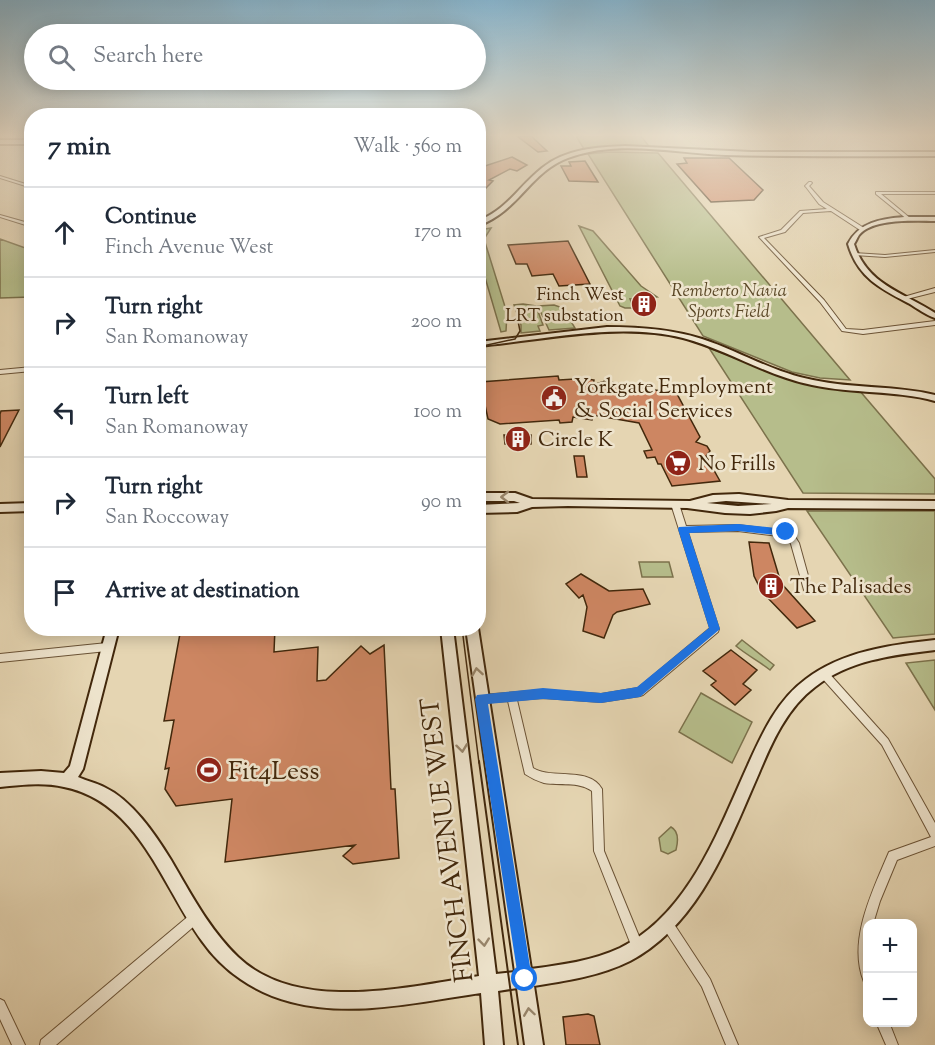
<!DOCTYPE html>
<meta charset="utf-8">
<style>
:root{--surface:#fff;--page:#f6f6f7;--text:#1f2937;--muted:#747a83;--line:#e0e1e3}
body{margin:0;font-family:"Sorts Mill Goudy",serif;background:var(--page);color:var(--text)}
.controls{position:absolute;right:18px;bottom:18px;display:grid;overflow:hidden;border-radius:12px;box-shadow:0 3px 15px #0003}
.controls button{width:54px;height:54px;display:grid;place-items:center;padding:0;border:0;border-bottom:2px solid var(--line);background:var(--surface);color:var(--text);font:30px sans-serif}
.stop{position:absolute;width:18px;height:18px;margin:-14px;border:4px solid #1a73e8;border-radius:50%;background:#fff}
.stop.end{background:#1a73e8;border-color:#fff;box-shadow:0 2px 6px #0008}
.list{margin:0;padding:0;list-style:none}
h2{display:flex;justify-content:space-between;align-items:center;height:78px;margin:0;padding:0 24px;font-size:26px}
h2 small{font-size:20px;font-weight:400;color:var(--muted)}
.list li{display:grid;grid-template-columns:39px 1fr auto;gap:18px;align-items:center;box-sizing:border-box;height:90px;padding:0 24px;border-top:2px solid var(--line)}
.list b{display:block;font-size:22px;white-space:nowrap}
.list p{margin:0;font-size:20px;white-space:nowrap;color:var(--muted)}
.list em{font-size:20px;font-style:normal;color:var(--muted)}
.icon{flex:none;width:33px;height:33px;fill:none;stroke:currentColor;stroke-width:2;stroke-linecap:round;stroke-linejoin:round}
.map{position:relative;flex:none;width:935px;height:1045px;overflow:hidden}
.search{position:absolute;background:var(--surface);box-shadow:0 3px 15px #0003;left:24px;top:24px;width:462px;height:66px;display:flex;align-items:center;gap:15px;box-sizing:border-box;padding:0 21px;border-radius:33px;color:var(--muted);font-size:22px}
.panel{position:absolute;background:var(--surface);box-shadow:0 3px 15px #0003;left:24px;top:108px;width:462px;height:528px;border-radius:24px}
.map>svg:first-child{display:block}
</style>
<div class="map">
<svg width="935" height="1045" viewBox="0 0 935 1045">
<rect width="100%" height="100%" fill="#e5d5b2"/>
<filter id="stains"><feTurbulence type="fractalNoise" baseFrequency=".00333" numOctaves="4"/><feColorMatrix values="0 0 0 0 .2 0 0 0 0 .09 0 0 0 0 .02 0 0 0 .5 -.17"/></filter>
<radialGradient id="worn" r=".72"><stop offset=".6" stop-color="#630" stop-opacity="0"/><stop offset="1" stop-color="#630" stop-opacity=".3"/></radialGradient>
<path fill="#b6bd8b" stroke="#7c724c" stroke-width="1.5" d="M576,136H641L651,149H584Z
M610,152L658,153L850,380L820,378L792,372L703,336L588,154Z
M579,226L593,231L641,286L657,297L630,299L634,308H625L620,306Z
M491,228L484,239L507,313L506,331L501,332L479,257V230Z
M0,239L31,250V297L0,298Z
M523,304L536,306L543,325L538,326L540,331L521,333V325L514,305Z
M554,305L563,308L575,328L549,330L538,306Z
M709,348L799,382L859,390L935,479V494L803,493Z
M807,511H935V634L893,638Z
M639,562H669L673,577H642Z
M742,640L774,665L770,670C759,661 748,656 736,646Z
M935,660V710L906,663Z
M701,693L752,722L732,763L679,732Z
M671,827C679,831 678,842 676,850L668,854L661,851L659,838Z"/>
<path fill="#cd8662" stroke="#42280c" stroke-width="1.5" d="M517,136H531L547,151L538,152Z
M512,157L527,165L517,171L510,169L489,180L493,181L484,190H478V165L485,166Z
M684,158H729L763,190L754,200L711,202L677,164L687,163Z
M585,161L598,182L569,181L561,166H571L569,162Z
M568,241L590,284L559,286L553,274L532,276L527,264H516L508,245Z
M558,376L559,380L575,379L581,384L582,378L594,380L593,385L605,381L677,394L700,437L696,442L707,446L710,451L706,456L720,481L672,486L661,464H658L655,457L647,458L644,451L652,450L639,423L593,415L592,420L573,417L572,422L560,423L559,420L500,424L488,419L480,382Z
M19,410L0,447V414L1,411Z
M504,435H531V444H505Z
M574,456H584L587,477H577Z
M749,542L769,543L781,583L815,621L797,628L762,592L754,576Z
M581,574L609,591L643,589L650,604L617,612L613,615L604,638L583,631L587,607L583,595L579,598L566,584Z
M181,628H275L274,652L318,647L317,681L326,680L361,646L370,654L384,645L391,789H395L399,858L353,864L343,856L355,845L225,862L232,799L176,806L165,789L169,768L165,769L174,720L164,721Z
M731,650L757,670L743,684L751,690L735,705L711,685L716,681L703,671Z
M588,1014L594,1016L600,1045H566L563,1017Z"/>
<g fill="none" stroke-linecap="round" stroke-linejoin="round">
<g stroke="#6b5336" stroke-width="2">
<path id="street" d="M0,176L32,186V188L0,178Z
M809,182H811L812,183L809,186L823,202L864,228V230H860L831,211L803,213L785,232L764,238L824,300L846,329L863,330L935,321V325L863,334L842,331L820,302L759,237L781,230L800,211L827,209L819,204L806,187L805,186Z
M876,192H935V194H881L910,218V220H908L876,194Z
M0,215L32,224V227L0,217Z
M935,250V252L885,257L854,255L852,254L854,253L885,255Z
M935,288V292L903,300L900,298Z
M32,367V371L0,374V370Z
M675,501L679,504L686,526L738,525L792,532L799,543L812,590L811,592L808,593L805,592L804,590L791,544L787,537L738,531L688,532L719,629L718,632L643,695L640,696L601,702L543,698L517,700L533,768C553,780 589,766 602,789L604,851L643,946L641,950L637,952L633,950L594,851L592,791C578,781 560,786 544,783C537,781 531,778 525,774L508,701L481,703L478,702L476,699L478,696L481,695L543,690L601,694L638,688L710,628L671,504Z
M107,643L110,644L111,647L110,650L107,651L0,662V654Z
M824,670L827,671L888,739L935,823V846L897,860L880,901L873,924H868V984L864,982C847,941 873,890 889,852L931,837L882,745L821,677L819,674L821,671Z
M195,912L199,914L201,918L199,922L56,1045H40L41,1040L191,914Z
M668,919L672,921L710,979L738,1045H726L702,987L664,929L662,925L664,921Z
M0,999L4,1001L25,1045H12L0,1019Z
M876,1022H889L898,1045H886Z"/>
</g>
<g stroke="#42280c" stroke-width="4">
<path id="secondary" d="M0,140H32V144H0Z
M625,146L751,152H935V156C865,156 795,157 726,155C675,153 617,139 568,158C530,172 519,211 478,226V221C509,208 518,187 542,168C565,149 597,147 625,146Z
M904,217H935V221C915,221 873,218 859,235C857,238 856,241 854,244C867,285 903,292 935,313V318C926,315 918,309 910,304C881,289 858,278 848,244C859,222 881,219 904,217Z
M607,327C639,327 671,329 702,339C739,351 774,373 813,380C853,389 895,385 935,395V401C895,390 853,394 812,385C767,376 728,350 683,338C617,322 546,340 478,346V342Z
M478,493H515L532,499L690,501L713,495L739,494L788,500L935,501V509L788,508L776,511L750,514L725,513L687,508L568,506L532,507L517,512L478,513V505L520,503L514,501H478ZM726,501L772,504L738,506L707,503Z
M32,503V511L0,512V504Z
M107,628H119L83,769L78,777C87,781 96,783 104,787C132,800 155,834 171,860C191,894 209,929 238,957C298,1014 407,987 479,976L441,628H453L496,974L515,972L466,628H478L531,969C561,965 592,961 620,948C689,914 718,831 748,765C762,734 777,700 806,679C843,651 890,645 935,640V650C893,655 849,660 815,687C787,708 772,742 759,773C729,841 700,924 630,961C600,976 566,981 534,986L543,1045H525L517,988L498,991L503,1045H485L481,993C419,1002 352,1018 291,1002C255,993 223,971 202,941C162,886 139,802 64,787C43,782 21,785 0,787V773L41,771L64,773L70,766Z"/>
</g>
<use href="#street" fill="#eee4cd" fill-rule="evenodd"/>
<use href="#secondary" fill="#eee4cd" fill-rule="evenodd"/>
<path stroke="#42280c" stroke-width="1.5" d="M478,347L515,339L520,331L518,321
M462,628L479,763"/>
<path stroke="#42280c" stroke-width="2" d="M479,761L518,1045"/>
</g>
<defs><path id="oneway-chevron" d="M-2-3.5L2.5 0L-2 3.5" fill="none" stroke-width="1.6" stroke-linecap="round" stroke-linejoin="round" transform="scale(1.5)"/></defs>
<g stroke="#98866c">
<use href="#oneway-chevron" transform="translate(505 497) rotate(-180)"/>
<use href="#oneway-chevron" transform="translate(477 672) rotate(-99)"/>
<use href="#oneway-chevron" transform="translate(462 748) rotate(83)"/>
<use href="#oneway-chevron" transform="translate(484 942) rotate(84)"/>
<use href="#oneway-chevron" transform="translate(529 1012) rotate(-98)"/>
</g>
<linearGradient id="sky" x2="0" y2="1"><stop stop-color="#87b6d0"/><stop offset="0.48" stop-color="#f3ecdc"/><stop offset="1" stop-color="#f3ecdc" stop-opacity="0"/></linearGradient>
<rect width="935" height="282" fill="url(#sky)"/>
<path fill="#1a73e8" d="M738,524L786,529L791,532L786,536L738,531L689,533L720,629L640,697L601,703L543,699L488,704L532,979L530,984L525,987L519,984L475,699L477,695L543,688L601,693L637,687L709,628L678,529L679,527Z"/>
<defs>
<g id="building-disc" transform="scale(1.35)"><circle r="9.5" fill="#8f2418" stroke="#eee4cd"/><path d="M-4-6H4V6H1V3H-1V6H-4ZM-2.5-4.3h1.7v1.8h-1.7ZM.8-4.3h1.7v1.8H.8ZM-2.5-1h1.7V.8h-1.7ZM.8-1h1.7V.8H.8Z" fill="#fff"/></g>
<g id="civic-disc" transform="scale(1.35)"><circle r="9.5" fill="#8f2418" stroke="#eee4cd"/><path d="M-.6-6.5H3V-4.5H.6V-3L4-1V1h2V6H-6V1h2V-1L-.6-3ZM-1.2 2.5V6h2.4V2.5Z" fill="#fff"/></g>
<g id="supermarket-disc" transform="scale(1.35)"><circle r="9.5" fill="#8f2418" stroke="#eee4cd"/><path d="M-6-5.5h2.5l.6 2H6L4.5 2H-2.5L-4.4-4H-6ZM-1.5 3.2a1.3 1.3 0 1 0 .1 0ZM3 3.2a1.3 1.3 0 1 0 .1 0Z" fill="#fff"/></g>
<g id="stadium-disc" transform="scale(1.35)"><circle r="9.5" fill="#8f2418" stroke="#eee4cd"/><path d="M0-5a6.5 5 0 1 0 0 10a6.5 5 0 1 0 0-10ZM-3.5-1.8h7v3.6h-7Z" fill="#fff"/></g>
</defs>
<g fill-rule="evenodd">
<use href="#building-disc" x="644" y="304"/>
<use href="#civic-disc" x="554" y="398"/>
<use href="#building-disc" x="518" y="439"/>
<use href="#supermarket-disc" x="678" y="463"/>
<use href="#building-disc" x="771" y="586"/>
<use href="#stadium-disc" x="209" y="770"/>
</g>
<g text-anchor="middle" stroke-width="5" stroke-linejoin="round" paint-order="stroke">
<g font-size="18" font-style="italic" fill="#594625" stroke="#eee4cd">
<text x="729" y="296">Remberto Navia<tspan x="729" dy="21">Sports Field</tspan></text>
</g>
<g font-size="18" fill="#42280c" stroke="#eee4cd" text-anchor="end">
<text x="624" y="300">Finch West<tspan x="624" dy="21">LRT substation</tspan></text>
</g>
<g font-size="21" fill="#42280c" stroke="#eee4cd" text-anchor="start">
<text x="574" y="393">Yorkgate Employment<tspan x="574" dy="24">&amp; Social Services</tspan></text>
<text x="538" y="446">Circle K</text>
<text x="698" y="470">No Frills</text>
<text x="790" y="593">The Palisades</text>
</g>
<g font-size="26" fill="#42280c" stroke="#eee4cd" text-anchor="start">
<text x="228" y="779">Fit4Less</text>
</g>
<g font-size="26" fill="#42280c" stroke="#eee4cd">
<text transform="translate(446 840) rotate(-97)" y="9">FINCH AVENUE WEST</text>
</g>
</g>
<rect width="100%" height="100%" filter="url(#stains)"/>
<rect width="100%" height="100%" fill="url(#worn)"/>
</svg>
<div class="controls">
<button>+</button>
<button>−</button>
</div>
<div class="stop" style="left:525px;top:979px"></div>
<div class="stop end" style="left:786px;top:532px"></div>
<div class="search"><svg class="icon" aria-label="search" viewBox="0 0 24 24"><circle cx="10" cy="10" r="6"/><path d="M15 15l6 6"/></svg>Search here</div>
<section class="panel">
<h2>7 min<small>Walk · 560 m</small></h2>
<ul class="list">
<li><svg class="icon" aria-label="ahead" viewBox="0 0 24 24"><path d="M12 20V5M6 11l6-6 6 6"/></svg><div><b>Continue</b><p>Finch Avenue West</p></div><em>170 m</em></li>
<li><svg class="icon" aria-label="right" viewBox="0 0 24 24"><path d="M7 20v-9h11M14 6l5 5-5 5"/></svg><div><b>Turn right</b><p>San Romanoway</p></div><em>200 m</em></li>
<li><svg class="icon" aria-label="left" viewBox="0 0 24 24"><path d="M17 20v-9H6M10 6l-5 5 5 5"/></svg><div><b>Turn left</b><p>San Romanoway</p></div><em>100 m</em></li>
<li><svg class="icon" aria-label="right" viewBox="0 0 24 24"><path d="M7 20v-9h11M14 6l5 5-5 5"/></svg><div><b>Turn right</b><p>San Roccoway</p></div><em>90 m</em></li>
<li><svg class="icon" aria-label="arrive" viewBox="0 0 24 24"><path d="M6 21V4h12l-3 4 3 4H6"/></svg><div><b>Arrive at destination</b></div></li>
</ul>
</section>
</div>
